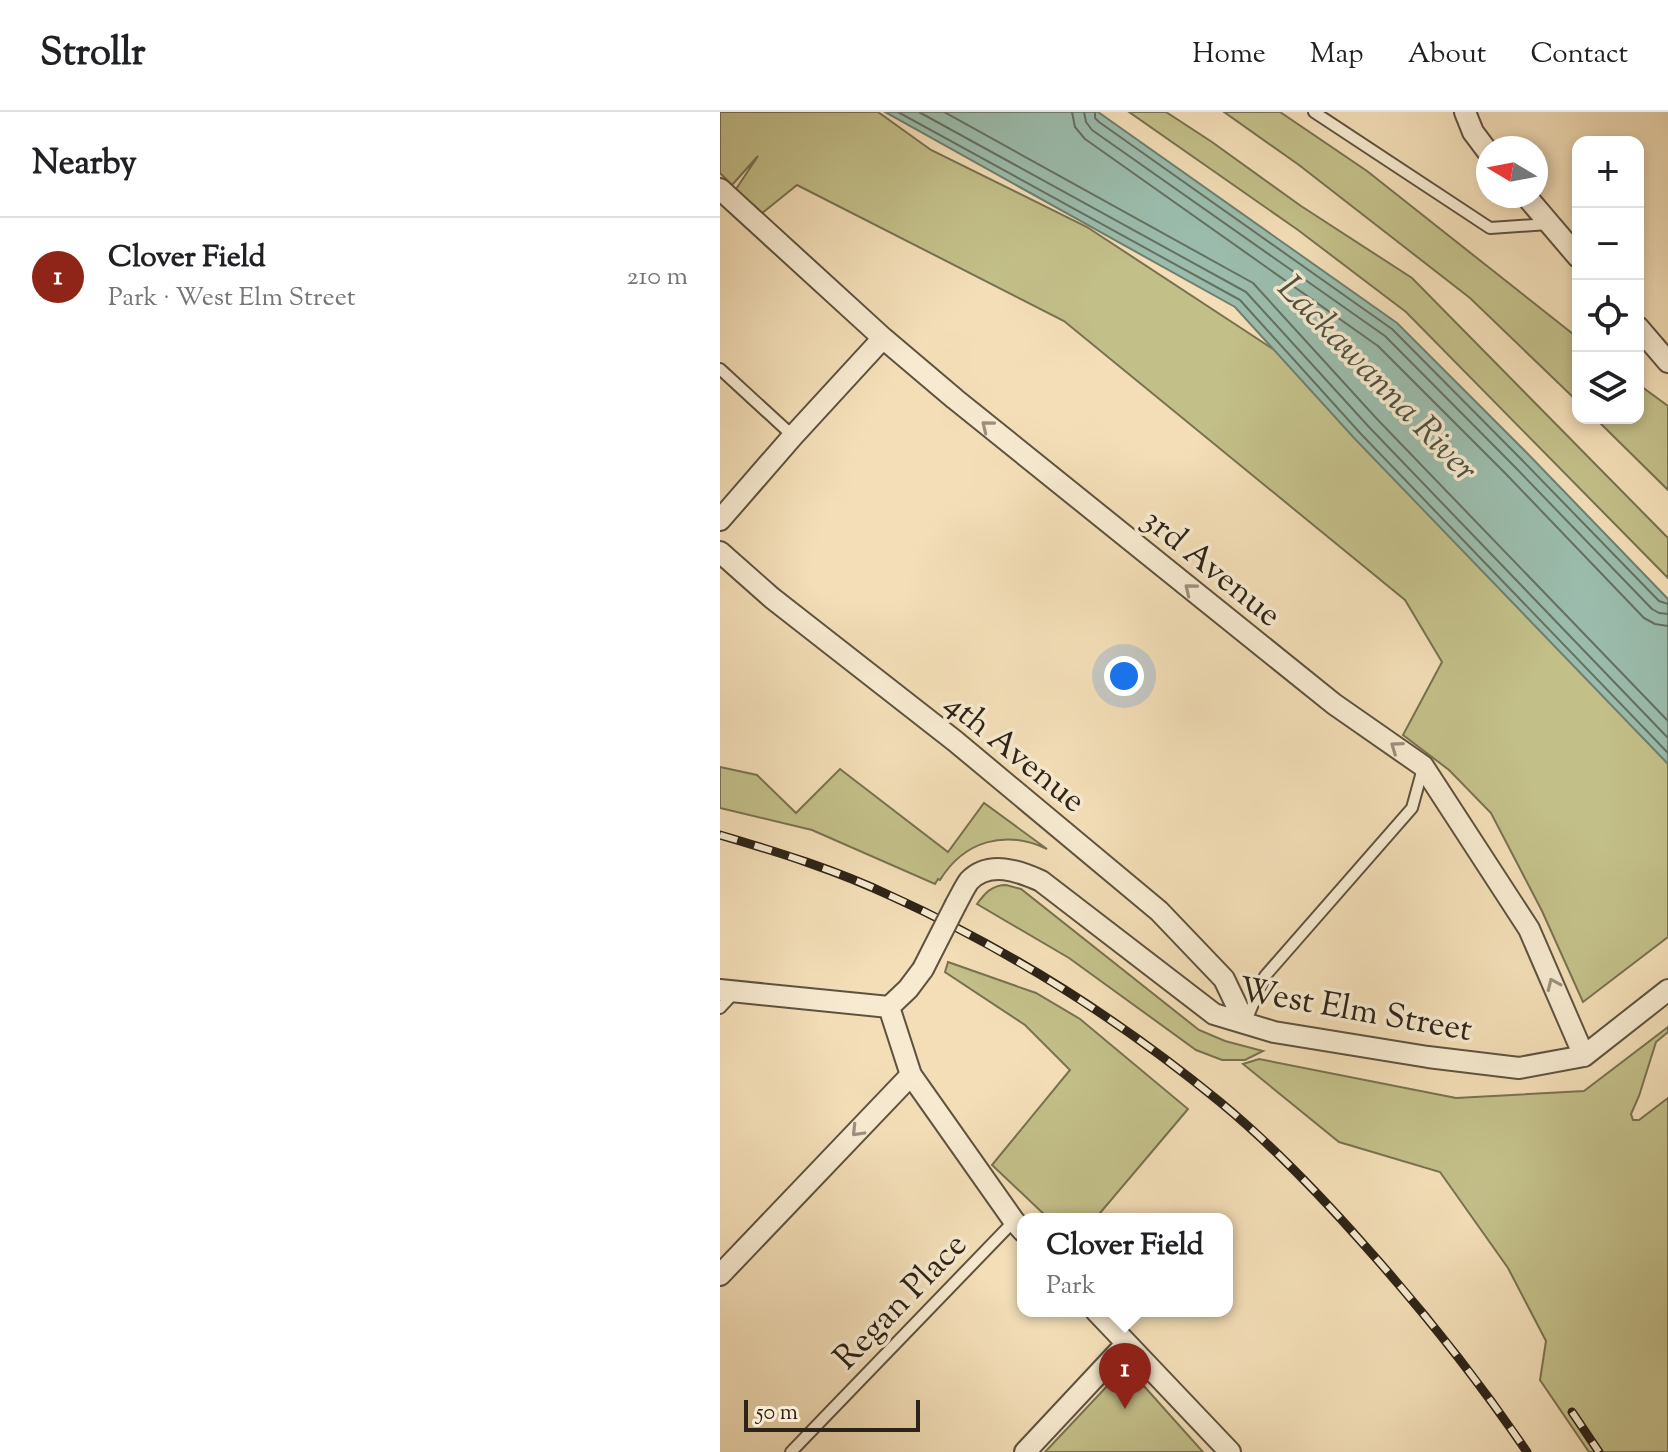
<!DOCTYPE html>
<meta charset="utf-8">
<style>
:root{--surface:#fff;--page:#f6f6f6;--text:#202124;--muted:#757577;--line:#e0e0e0;--accent:#8f2418}
body{margin:0;font-family:"Sorts Mill Goudy",serif;background:var(--page);color:var(--text)}
.controls{position:absolute;right:24px;top:24px;display:grid;overflow:hidden;border-radius:16px;box-shadow:0 4px 12px #0003}
.controls button{width:72px;height:72px;display:grid;place-items:center;padding:0;border:0;border-bottom:2px solid var(--line);background:var(--surface);color:var(--text);font:40px sans-serif}
.compass{position:absolute;left:756px;top:24px;width:72px;height:72px;border-radius:50%;background:var(--surface);box-shadow:0 4px 12px #0003;rotate:280deg}
.scale{position:absolute;left:24px;bottom:20px;width:176px;box-sizing:border-box;padding-left:8px;border:4px solid #2d2317;border-top:0;font-size:22px;line-height:28px;white-space:nowrap;color:#2d2317;-webkit-text-stroke:6px #f7ead0;paint-order:stroke}
.you{position:absolute;left:404px;top:564px;width:28px;height:28px;margin:-20px;border:6px solid #fff;border-radius:50%;background:#1a73e8;box-shadow:0 0 0 12px #1a73e833}
.badge{display:grid;place-items:center;width:52px;height:52px;border-radius:50%;background:var(--accent);color:#fff;font-size:26px;font-weight:700}
.pin{position:absolute;translate:-50% -66px;filter:drop-shadow(0 2px 4px #0008)}
.pin::after{content:'';position:absolute;top:42px;width:28px;height:24px;background:inherit;clip-path:polygon(0 0,100% 0,50% 100%)}
.popup{position:absolute;left:297px;top:1101px;width:216px;height:104px;box-sizing:border-box;display:grid;place-content:center;border-radius:16px;background:var(--surface);filter:drop-shadow(0 2px 6px #0005);font-size:26px;white-space:nowrap;color:var(--muted)}
.popup b{font-size:30px;color:var(--text)}
.popup::after{content:'';position:absolute;left:50%;top:100%;margin-left:-16px;border:16px solid transparent;border-top-color:var(--surface)}
.list{margin:0;padding:0;list-style:none}
h2{display:flex;justify-content:space-between;align-items:center;height:104px;margin:0;padding:0 32px;font-size:34px}
h2 small{font-size:26px;font-weight:400;color:var(--muted)}
.list li{display:grid;grid-template-columns:52px 1fr auto;gap:24px;align-items:center;box-sizing:border-box;height:120px;padding:0 32px;border-top:2px solid var(--line)}
.list b{display:block;font-size:30px;white-space:nowrap}
.list p{margin:0;font-size:26px;white-space:nowrap;color:var(--muted)}
.list em{font-size:26px;font-style:normal;color:var(--muted)}
.icon{flex:none;width:44px;height:44px;fill:none;stroke:currentColor;stroke-width:2;stroke-linecap:round;stroke-linejoin:round}
.map{position:relative;flex:none;width:948px;height:1340px;overflow:hidden}
header{display:flex;align-items:center;gap:48px;box-sizing:border-box;height:112px;padding:0 40px;background:var(--surface);border-bottom:2px solid var(--line)}
header strong{font-size:38px}
nav{display:flex;gap:44px;margin-inline-start:auto;font-size:28px}
main{display:flex}
aside{flex:1;background:var(--surface)}
.map>svg:first-child{display:block}
</style>
<header>
<strong>Strollr</strong>
<nav><a>Home</a><a>Map</a><a>About</a><a>Contact</a></nav>
</header>
<main>
<aside>
<h2>Nearby<small></small></h2>
<ul class="list">
<li><span class="badge">1</span><div><b>Clover Field</b><p>Park · West Elm Street</p></div><em>210 m</em></li>
</ul>
</aside>
<div class="map">
<svg width="948" height="1340" viewBox="0 0 948 1340">
<rect width="100%" height="100%" fill="#f3deb7"/>
<filter id="stains"><feTurbulence type="fractalNoise" baseFrequency=".0025" numOctaves="4"/><feColorMatrix values="0 0 0 0 .2 0 0 0 0 .09 0 0 0 0 .02 0 0 0 .5 -.17"/></filter>
<radialGradient id="worn" r=".72"><stop offset=".6" stop-color="#630" stop-opacity="0"/><stop offset="1" stop-color="#630" stop-opacity=".3"/></radialGradient>
<path fill="#c3bf89" stroke="#787150" stroke-width="2" d="M0,0H158L211,38L367,115L559,241L948,643V825L863,890L822,799L771,701L729,658L683,623L722,550L685,488L344,209L77,73L41,102L16,77L38,44L12,73L0,61Z
M409,0H446L492,30L581,94L692,166L948,426V466L686,200L578,118Z
M504,0H560L647,59L858,226V290L750,186L579,53Z
M918,272L948,294V378L875,306H918Z
M0,655L37,663L76,701L120,657L228,740L264,691L327,737C285,717 244,729 220,768L218,767L215,772L92,718L0,696Z
M286,773L301,777L479,918L505,929L543,939L525,948H502L476,938L349,846L257,792C265,781 272,773 286,773Z
M228,850L316,881L360,907L468,997L375,1107H329L272,1053L350,958L305,913L225,860Z
M948,915V920L936,930L919,984L911,1002L913,1008H919L948,986V1340H869L820,1268L826,1229L788,1156L720,1060L619,1030L523,952L539,947L736,986L864,979Z
M406,1254L483,1340H325Z"/>
<path fill="#9bbcac" stroke="#6f7f70" stroke-width="2" d="M165,0H378L677,211L807,341L948,487V652L635,327L515,195Z"/>
<g fill="none" stroke-linecap="round" stroke-linejoin="round">
<path stroke="#647062" stroke-width="2" d="M178,0L520,188L641,322L948,641
M199,0L526,180L649,315L948,626
M224,0L533,171L657,307L948,609
M352,0L355,15L365,27L658,234L786,362L924,506L935,512L948,514
M364,0L366,10L372,18L665,224L794,354L932,497L939,501L948,502
M375,0V6L379,10L672,217L801,347L939,489L948,492"/>
<g stroke="#5e523f" stroke-width="14">
<path id="lane" d="M594,0L770,116L828,112
M0,257L73,324
M0,896L14,881
M525,911L545,864L692,696L703,656
M71,1340L294,1109"/>
</g>
<g stroke="#5e523f" stroke-width="24">
<path id="street" d="M745,0L753,20L768,40
M0,77L163,226L235,287L614,592L703,654L809,817L864,944
M806,84L858,145
M918,215L948,250
M0,408L73,324L163,226
M0,440L52,486L235,629L439,799L504,867L525,911
M236,792C240,785 244,776 249,769C269,748 299,759 321,769L494,902L554,920L708,945L799,956L864,944L948,878
M0,878L169,895
M169,895L191,963L294,1109L303,1119
M169,895L188,877L203,857
M0,1163L191,963
M376,1199L510,1340
M305,1340L406,1232"/>
</g>
<use href="#lane" stroke="#f7ead0" stroke-width="10"/>
<use href="#street" stroke="#f7ead0" stroke-width="20"/>
<g stroke="#2d2317" stroke-width="9">
<path id="rail" d="M0,723C58,740 116,758 171,784C288,837 400,908 500,990C552,1033 601,1084 646,1135C704,1200 758,1268 807,1340
M852,1300L879,1340"/>
</g>
<use href="#rail" stroke="#f7ead0" stroke-width="6" stroke-dasharray="18" stroke-linecap="butt"/>
<g stroke="#5e523f" stroke-width="24" stroke-linecap="butt">
<path id="street-bridge" d="M203,857L236,792"/>
</g>
<use href="#street-bridge" stroke="#f7ead0" stroke-width="20"/>
</g>
<defs><path id="oneway-chevron" d="M-2-3.5L2.5 0L-2 3.5" fill="none" stroke-width="1.6" stroke-linecap="round" stroke-linejoin="round" transform="scale(2)"/></defs>
<g stroke="#9c907d">
<use href="#oneway-chevron" transform="translate(267 314) rotate(-141)"/>
<use href="#oneway-chevron" transform="translate(470 477) rotate(-141)"/>
<use href="#oneway-chevron" transform="translate(676 635) rotate(-145)"/>
<use href="#oneway-chevron" transform="translate(833 872) rotate(-114)"/>
<use href="#oneway-chevron" transform="translate(137 1019) rotate(134)"/>
</g>
<g text-anchor="middle" stroke-width="7" stroke-linejoin="round" paint-order="stroke">
<g font-size="34" fill="#2d2317" stroke="#f7ead0">
<text transform="translate(493 454) rotate(39)" y="12">3rd Avenue</text>
<text transform="translate(296 639) rotate(39)" y="12">4th Avenue</text>
<text transform="translate(636 896) rotate(10)" y="12">West Elm Street</text>
<text transform="translate(179 1188) rotate(-46)" y="12">Regan Place</text>
</g>
<g font-size="36" font-style="italic" fill="#4e5144" stroke="#f7ead0">
<text transform="translate(659 265) rotate(46)" y="13">Lackawanna River</text>
</g>
</g>
<rect width="100%" height="100%" filter="url(#stains)"/>
<rect width="100%" height="100%" fill="url(#worn)"/>
</svg>
<div class="controls">
<button>+</button>
<button>−</button>
<button><svg class="icon" aria-label="locate" viewBox="0 0 24 24"><circle cx="12" cy="12" r="6"/><path d="M12 2v4M12 18v4M2 12h4M18 12h4"/></svg></button>
<button><svg class="icon" aria-label="layers" viewBox="0 0 24 24"><path d="M12 4l9 5-9 5-9-5zM3 14l9 5 9-5"/></svg></button>
</div>
<svg class="compass" viewBox="-18 -18 36 36"><path d="M0-13l5 13h-10z" fill="#e53935"/><path d="M0 13l5-13h-10z" fill="#757577"/></svg>
<div class="scale">50 m</div>
<div class="you"></div>
<div class="pin badge" style="left:405px;top:1297px">1</div>
<div class="popup"><b>Clover Field</b>Park</div>
</div>
</main>
